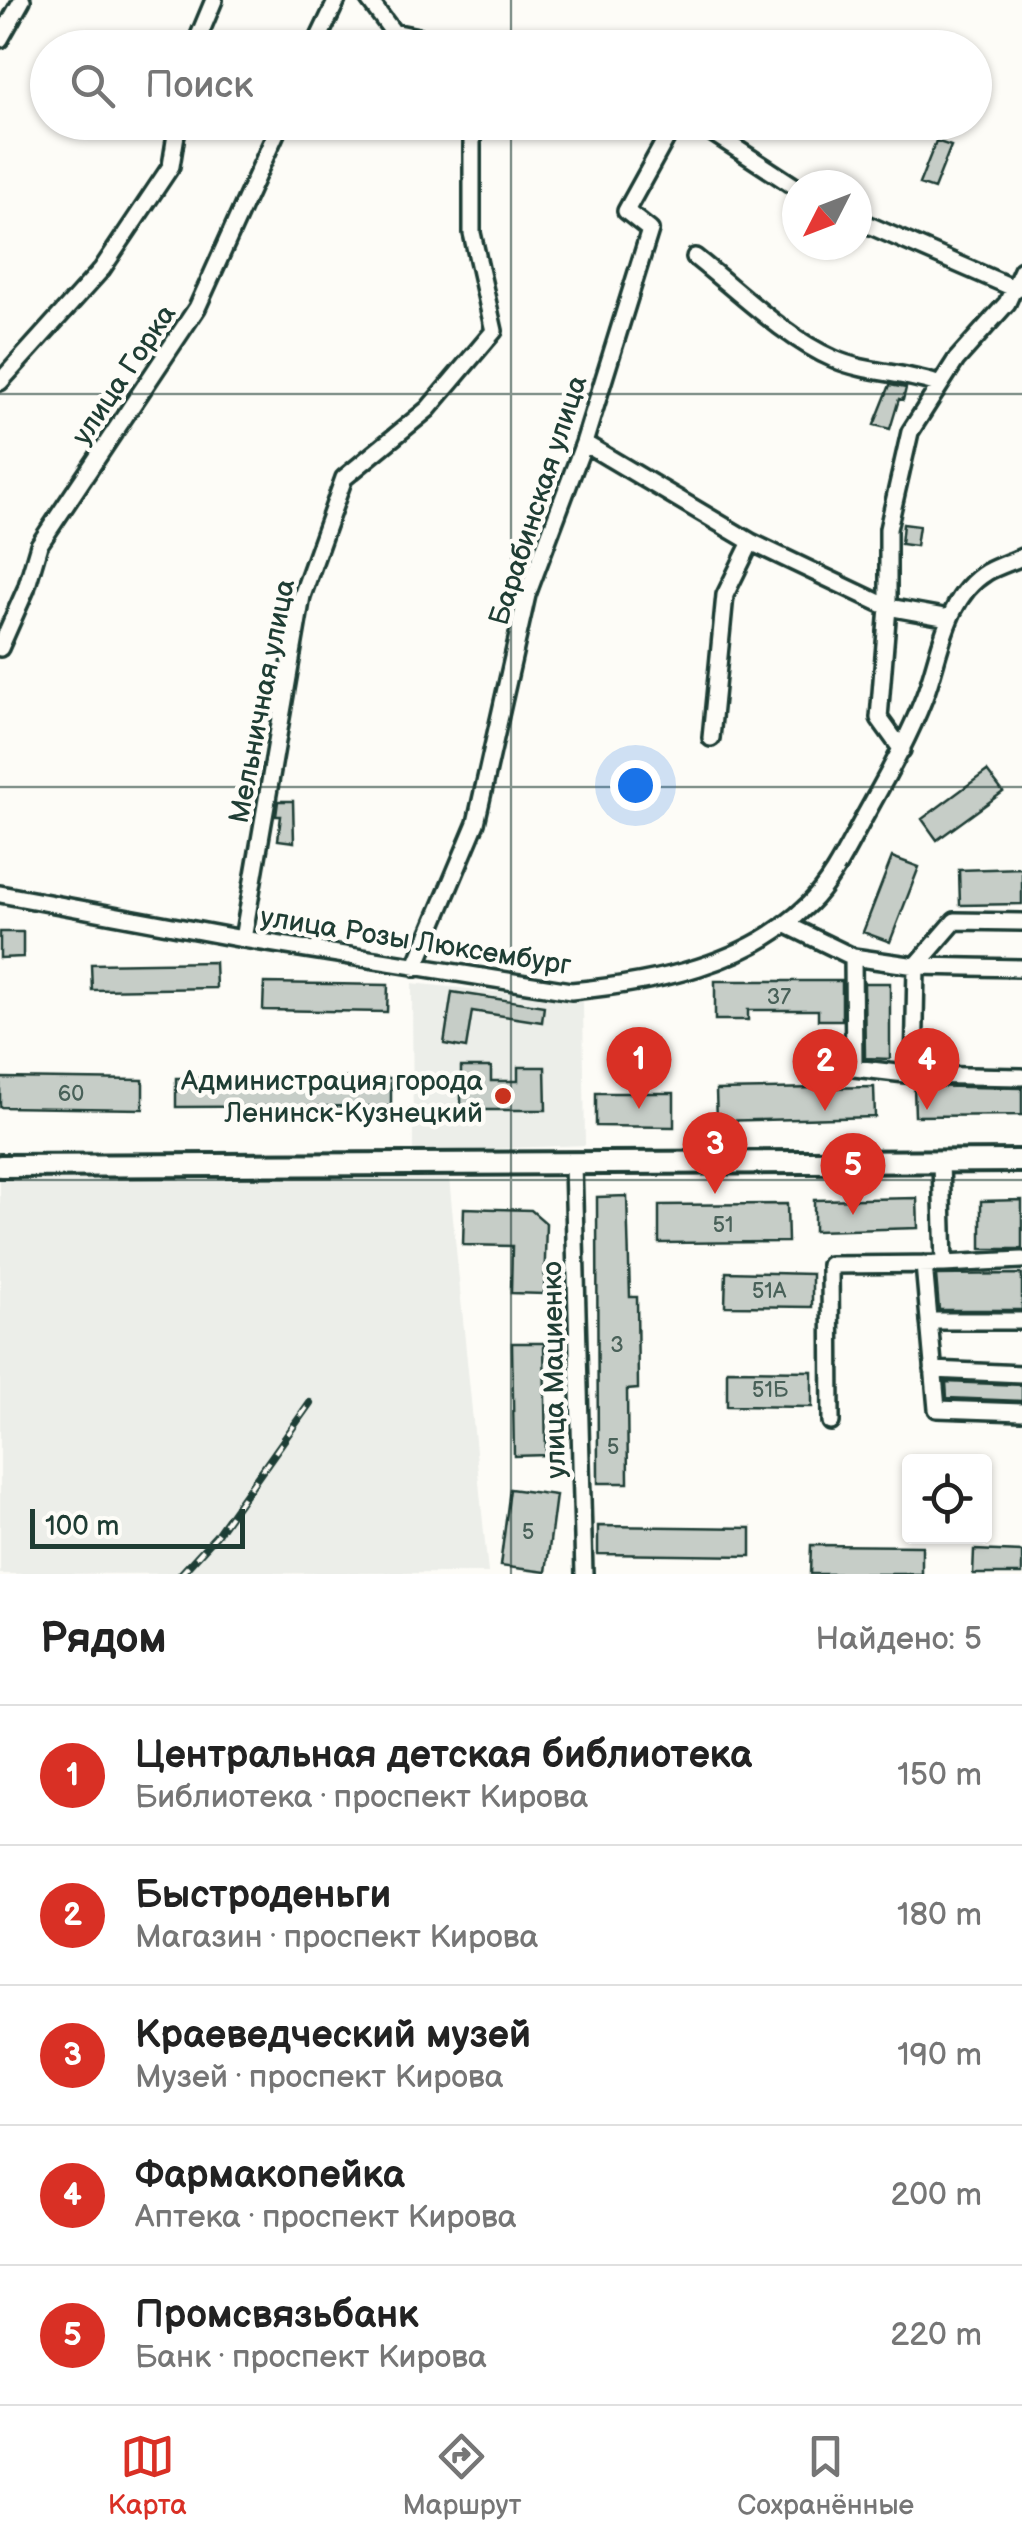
<!DOCTYPE html>
<html lang="ru">
<meta charset="utf-8">
<style>
:root{--surface:#fff;--page:#f2f2f2;--text:#222;--muted:#767676;--line:#e0e0e0;--accent:#d93025}
body{margin:0;font-family:"Balsamiq Sans",sans-serif;background:var(--page);color:var(--text)}
.controls{position:absolute;right:30px;bottom:30px;display:grid;overflow:hidden;border-radius:10px;box-shadow:0 2px 8px #0004}
.controls button{width:90px;height:90px;display:grid;place-items:center;padding:0;border:0;border-bottom:2px solid var(--line);background:var(--surface);color:var(--text);font:50px sans-serif}
.compass{position:absolute;left:782px;top:170px;width:90px;height:90px;border-radius:50%;background:var(--surface);box-shadow:0 2px 8px #0004;rotate:228deg}
.scale{position:absolute;left:30px;bottom:25px;width:215px;box-sizing:border-box;padding-left:10px;border:5px solid #1f3d34;border-top:0;font-size:28px;line-height:35px;white-space:nowrap;color:#1f3d34;-webkit-text-stroke:8px #fdfcf7;paint-order:stroke}
.you{position:absolute;left:635px;top:785px;width:35px;height:35px;margin:-25px;border:8px solid #fff;border-radius:50%;background:#1a73e8;box-shadow:0 0 0 15px #1a73e833}
.badge{display:grid;place-items:center;width:65px;height:65px;border-radius:50%;background:var(--accent);color:#fff;font-size:32px;font-weight:700}
.pin{position:absolute;translate:-50% -82px;filter:drop-shadow(0 2px 5px #0008)}
.pin::after{content:'';position:absolute;top:52px;width:35px;height:30px;background:inherit;clip-path:polygon(0 0,100% 0,50% 100%)}
.list{margin:0;padding:0;list-style:none}
h2{display:flex;justify-content:space-between;align-items:center;height:130px;margin:0;padding:0 40px;font-size:42px}
h2 small{font-size:32px;font-weight:400;color:var(--muted)}
.list li{display:grid;grid-template-columns:65px 1fr auto;gap:30px;align-items:center;box-sizing:border-box;height:140px;padding:0 40px;border-top:2px solid var(--line)}
.list b{display:block;font-size:38px;white-space:nowrap}
.list p{margin:0;font-size:32px;white-space:nowrap;color:var(--muted)}
.list em{font-size:32px;font-style:normal;color:var(--muted)}
.icon{flex:none;width:55px;height:55px;fill:none;stroke:currentColor;stroke-width:2;stroke-linecap:round;stroke-linejoin:round}
.map{position:relative;flex:none;width:1022px;height:1574px;overflow:hidden}
.search{position:absolute;background:var(--surface);box-shadow:0 2px 8px #0004;left:30px;right:30px;top:30px;height:110px;display:flex;align-items:center;gap:25px;box-sizing:border-box;padding:0 35px;border-radius:55px;color:var(--muted);font-size:38px}
.sheet{height:830px;background:var(--surface)}
nav{display:flex;justify-content:space-around;align-items:center;box-sizing:border-box;height:140px;border-top:2px solid var(--line);background:var(--surface);font-size:28px;color:var(--muted)}
nav a{display:grid;justify-items:center;gap:5px}
nav .on{color:var(--accent)}
.map>svg:first-child{display:block}
</style>
<div class="map">
<svg width="1022" height="1574" viewBox="0 0 1022 1574">
<rect width="100%" height="100%" fill="#fdfcf7"/>
<filter id="ink" filterUnits="userSpaceOnUse"><feTurbulence type="fractalNoise" baseFrequency=".01" numOctaves="2"/><feDisplacementMap in="SourceGraphic" scale="20" xChannelSelector="R" yChannelSelector="G"/><feConvolveMatrix kernelMatrix="1 2 1 2 8 2 1 2 1" color-interpolation-filters="sRGB"/></filter>
<g filter="url(#ink)">
<path fill="#eceee9" d="M412,983L583,1001L585,1145L413,1152Z
M449,1178L488,1573L0,1574V1180Z"/>
<path fill="#c6cdc7" stroke="#1f3d34" stroke-width="2.5" d="M936,141L951,146L934,189L919,184Z
M890,385L906,388L903,400L899,399L890,429L874,425Z
M903,524L919,526L916,546L901,544Z
M987,771L1003,792L937,840L922,819Z
M278,801H293L294,842L278,840L281,816H276Z
M892,857L919,867L890,942L863,932Z
M1022,868V904L960,905L959,870Z
M0,932H23V957L0,958Z
M215,962L216,988L92,990L91,964Z
M715,981H842V1020H818V1010H748V1020H715Z
M264,983L388,985L387,1012L263,1010Z
M864,983H890V1059L865,1058Z
M452,992L544,1006L542,1022L472,1011L466,1048L444,1044Z
M461,1067H491V1081H518V1067H545L546,1110H461Z
M0,1078L143,1080V1109L0,1107Z
M176,1078H391V1106L176,1107Z
M914,1086L1022,1088V1115L915,1116Z
M874,1087L875,1117L717,1121L716,1090Z
M596,1093H674V1127L596,1126Z
M627,1196L630,1297H637L638,1389L627,1390L628,1483H598L597,1197Z
M917,1198L918,1228L814,1231V1200Z
M1022,1200V1249H981V1201Z
M787,1204L788,1242L659,1243V1205Z
M464,1208L531,1210L546,1223L544,1294L511,1293L512,1246L463,1245Z
M726,1272L812,1274V1307L725,1306Z
M1022,1274V1310H939L936,1275Z
M512,1343H544L546,1455L514,1456Z
M727,1370L812,1371V1407L727,1406Z
M946,1382L1022,1385V1401L947,1398Z
M510,1489L556,1495L546,1572L500,1566Z
M598,1526L751,1528V1556L598,1554Z
M811,1545L922,1546V1574H810Z
M974,1550L1022,1552V1574H973Z"/>
<g fill="none" stroke-linecap="round" stroke-linejoin="round">
<g stroke="#1f3d34" stroke-width="22">
<path id="minor" d="M369,0L393,32L473,48
M0,39L22,0
M194,48L214,0
M314,48L337,0
M696,122L797,188
M857,220L1016,289
M695,257C737,290 785,338 834,359C865,373 906,372 940,385
M0,382L102,269L171,166L178,122
M584,443L751,542L888,607L949,618
M0,648L26,589L39,545L197,308L281,122
M711,738L725,595L751,542
M902,750L879,718L888,607V529L910,432L956,360L1007,303L1022,270
M0,894L243,939L571,991C655,983 747,965 809,904C834,879 849,844 866,814C887,776 908,739 924,698C941,655 944,598 987,572C998,566 1011,562 1022,557
M785,924L853,957L916,966L1022,968
M243,939L302,596L344,478L428,409L494,331L472,233V122
M853,957L854,1068L914,1075L916,966L955,921L1022,922
M415,968L476,823L527,595L584,443L650,230L626,211L675,122
M914,1075L1022,1077
M941,1162L944,1264L1022,1260
M573,1164L584,1574
M924,1264L937,1409L1022,1412
M929,1321H1022
M933,1370L1022,1374
M831,1422L830,1265L944,1264"/>
</g>
<g stroke="#1f3d34" stroke-width="28">
<path id="major" d="M0,1166L1022,1161"/>
</g>
<use href="#minor" stroke="#fdfcf7" stroke-width="15"/>
<use href="#major" stroke="#fdfcf7" stroke-width="20"/>
<g stroke="#1f3d34" stroke-width="8">
<path id="rail" d="M181,1574L216,1536L310,1403"/>
</g>
<use href="#rail" stroke="#fdfcf7" stroke-width="4" stroke-dasharray="11" stroke-linecap="butt"/>
</g>
</g>
<path fill="none" stroke="#1f3d34" stroke-width="2.5" stroke-opacity="0.55" d="M511,0V48M511,122V1574M0,394H1022M0,787H1022M0,1180H1022"/>
<circle fill="#c8321e" stroke="#fdfcf7" stroke-width="4" cx="503" cy="1096" r="10"/>
<g text-anchor="middle" stroke-width="9" stroke-linejoin="round" paint-order="stroke">
<g font-size="22" fill="#496159">
<text x="779" y="1004">37</text>
<text x="71" y="1101">60</text>
<text x="723" y="1232">51</text>
<text x="769" y="1298">51А</text>
<text x="617" y="1352">3</text>
<text x="770" y="1397">51Б</text>
<text x="613" y="1454">5</text>
<text x="528" y="1539">5</text>
</g>
<g font-size="28" fill="#1f3d34" stroke="#fdfcf7">
<text transform="translate(123 374) rotate(-56)" y="10">улица Горка</text>
<text transform="translate(537 500) rotate(-72)" y="10">Барабинская улица</text>
<text transform="translate(261 701) rotate(-79)" y="10">Мельничная улица</text>
<text transform="translate(416 940) rotate(9)" y="10">улица Розы Люксембург</text>
<text transform="translate(553 1370) rotate(-91)" y="10">улица Мациенко</text>
</g>
<g font-size="28" fill="#1f3d34" stroke="#fdfcf7" text-anchor="end">
<text x="483" y="1090">Администрация города<tspan x="483" dy="32">Ленинск-Кузнецкий</tspan></text>
</g>
</g>
</svg>
<div class="controls">
<button><svg class="icon" aria-label="locate" viewBox="0 0 24 24"><circle cx="12" cy="12" r="6"/><path d="M12 2v4M12 18v4M2 12h4M18 12h4"/></svg></button>
</div>
<svg class="compass" viewBox="-18 -18 36 36"><path d="M0-13l5 13h-10z" fill="#e53935"/><path d="M0 13l5-13h-10z" fill="#767676"/></svg>
<div class="scale">100 m</div>
<div class="you"></div>
<div class="pin badge" style="left:639px;top:1109px">1</div>
<div class="pin badge" style="left:825px;top:1111px">2</div>
<div class="pin badge" style="left:715px;top:1194px">3</div>
<div class="pin badge" style="left:927px;top:1110px">4</div>
<div class="pin badge" style="left:853px;top:1215px">5</div>
<div class="search"><svg class="icon" aria-label="search" viewBox="0 0 24 24"><circle cx="10" cy="10" r="6"/><path d="M15 15l6 6"/></svg>Поиск</div>
</div>
<section class="sheet">
<h2>Рядом<small>Найдено: 5</small></h2>
<ul class="list">
<li><span class="badge">1</span><div><b>Центральная детская библиотека</b><p>Библиотека · проспект Кирова</p></div><em>150 m</em></li>
<li><span class="badge">2</span><div><b>Быстроденьги</b><p>Магазин · проспект Кирова</p></div><em>180 m</em></li>
<li><span class="badge">3</span><div><b>Краеведческий музей</b><p>Музей · проспект Кирова</p></div><em>190 m</em></li>
<li><span class="badge">4</span><div><b>Фармакопейка</b><p>Аптека · проспект Кирова</p></div><em>200 m</em></li>
<li><span class="badge">5</span><div><b>Промсвязьбанк</b><p>Банк · проспект Кирова</p></div><em>220 m</em></li>
</ul>
</section>
<nav>
<a class="on"><svg class="icon" aria-label="map" viewBox="0 0 24 24"><path d="M3 6l6-2 6 2 6-2v14l-6 2-6-2-6 2zM9 4v14M15 6v14"/></svg>Карта</a>
<a><svg class="icon" aria-label="directions" viewBox="0 0 24 24"><path d="M12 3l9 9-9 9-9-9zM9 14v-3h6M13 9l2 2-2 2"/></svg>Маршрут</a>
<a><svg class="icon" aria-label="saved" viewBox="0 0 24 24"><path d="M7 4h10v16l-5-4-5 4z"/></svg>Сохранённые</a>
</nav>
